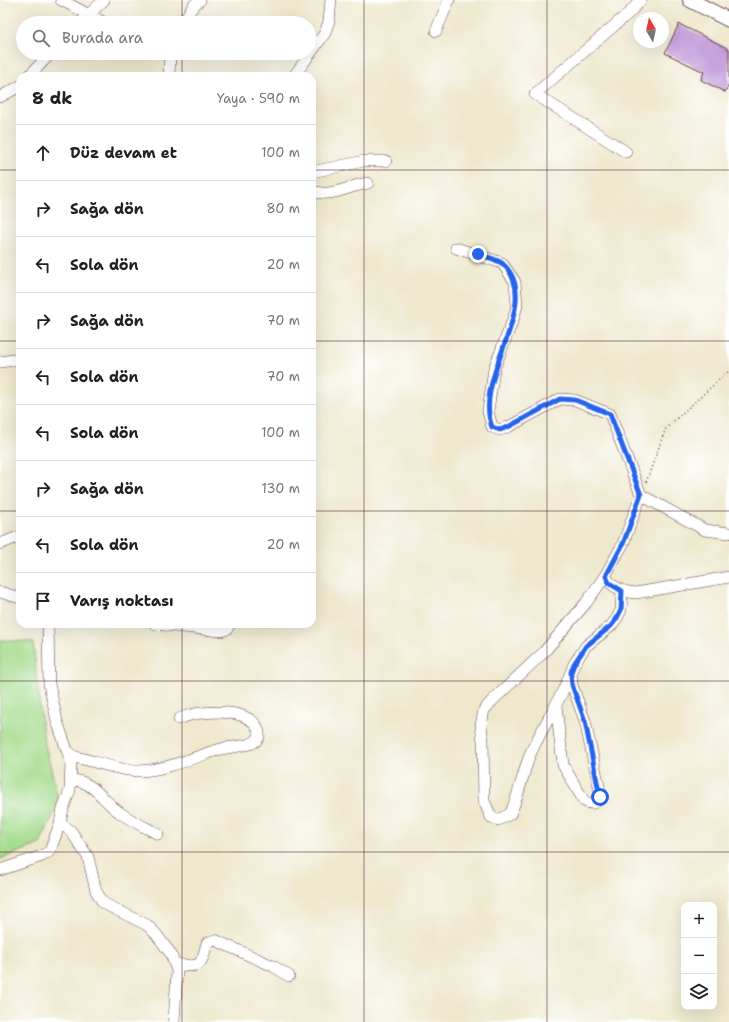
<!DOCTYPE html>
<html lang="tr">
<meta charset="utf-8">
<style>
:root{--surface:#fff;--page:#f6f6f6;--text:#202124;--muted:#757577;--line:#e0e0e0}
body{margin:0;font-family:"Shantell Sans",sans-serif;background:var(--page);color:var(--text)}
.controls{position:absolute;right:12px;bottom:12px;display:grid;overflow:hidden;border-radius:8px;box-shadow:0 4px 16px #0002}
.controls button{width:36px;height:36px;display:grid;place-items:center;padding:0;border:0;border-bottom:1px solid var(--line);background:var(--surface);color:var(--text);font:20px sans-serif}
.compass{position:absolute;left:633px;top:12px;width:36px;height:36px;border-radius:50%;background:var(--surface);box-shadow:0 4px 16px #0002;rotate:351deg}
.stop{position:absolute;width:12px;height:12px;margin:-9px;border:3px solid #2563eb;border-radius:50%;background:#fff}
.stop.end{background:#2563eb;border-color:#fff;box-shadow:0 1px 4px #0008}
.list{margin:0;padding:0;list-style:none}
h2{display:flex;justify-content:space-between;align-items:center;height:52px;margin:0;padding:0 16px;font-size:17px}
h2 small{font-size:13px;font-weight:400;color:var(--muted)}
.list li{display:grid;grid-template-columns:26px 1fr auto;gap:12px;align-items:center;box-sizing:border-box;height:56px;padding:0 16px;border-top:1px solid var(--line)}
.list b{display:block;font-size:15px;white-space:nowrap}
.list em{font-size:13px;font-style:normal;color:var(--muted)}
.icon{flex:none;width:22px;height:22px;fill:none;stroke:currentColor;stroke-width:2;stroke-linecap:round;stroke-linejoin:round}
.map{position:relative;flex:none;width:729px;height:1022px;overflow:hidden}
.search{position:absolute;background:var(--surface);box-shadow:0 4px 16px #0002;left:16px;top:16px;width:300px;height:44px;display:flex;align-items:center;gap:10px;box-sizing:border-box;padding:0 14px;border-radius:22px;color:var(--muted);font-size:15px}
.panel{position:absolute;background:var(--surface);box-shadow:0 4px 16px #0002;left:16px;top:72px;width:300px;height:556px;border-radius:12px}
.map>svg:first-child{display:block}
</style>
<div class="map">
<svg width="729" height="1022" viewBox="0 0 729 1022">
<rect width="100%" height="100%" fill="#fff"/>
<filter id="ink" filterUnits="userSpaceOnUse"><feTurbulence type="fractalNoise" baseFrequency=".025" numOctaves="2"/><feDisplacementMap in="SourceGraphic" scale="8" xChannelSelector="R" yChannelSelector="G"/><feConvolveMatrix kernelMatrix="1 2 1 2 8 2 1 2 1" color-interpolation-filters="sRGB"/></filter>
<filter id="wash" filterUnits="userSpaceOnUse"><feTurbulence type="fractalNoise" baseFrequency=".012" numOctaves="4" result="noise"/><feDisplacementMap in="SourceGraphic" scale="16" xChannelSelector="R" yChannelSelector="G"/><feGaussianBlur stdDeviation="0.9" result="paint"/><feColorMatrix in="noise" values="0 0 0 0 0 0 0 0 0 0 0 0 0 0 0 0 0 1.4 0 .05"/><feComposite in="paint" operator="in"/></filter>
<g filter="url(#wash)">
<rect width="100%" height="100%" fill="#eee8cd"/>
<path fill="#a4db8d" stroke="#777d5c" d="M0,640L33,642L43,736L59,802L40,844L0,859Z"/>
<g id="blocks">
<path fill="#c198d8" d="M679,24L729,49V85L725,92L701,80L704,72L665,53Z"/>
</g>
</g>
<g filter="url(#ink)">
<use href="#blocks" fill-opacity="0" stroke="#633d43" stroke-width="1"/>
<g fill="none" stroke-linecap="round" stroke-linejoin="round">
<g stroke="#633d43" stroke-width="12">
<path id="minor" d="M61,0L105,23
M80,23L104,0
M182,23L194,5L200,0
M436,31L449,0
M29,76L51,53
M169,76L170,53
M294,76L325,33L329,21L331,0
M0,97L20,86
M626,152L535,94L630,12L641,0
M312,172L364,161H386
M312,191C332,198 348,186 368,183
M456,248L502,263L515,282L517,305L514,317L494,369L488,411L492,427L500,430L508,427L560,399L575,400L610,414L641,495L705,530L729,533
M0,362L20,359
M641,495L623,544L605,576C612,588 623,592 636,593L729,577
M0,544L20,536
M0,592L20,598
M155,624L221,631L227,629L230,624
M571,672C561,699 545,723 532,750C523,770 520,794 510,814L498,820L491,817L484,801L483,741L481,726L484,710L493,700L544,652L586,603L605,576
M556,706L563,765L584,801C591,805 596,804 600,797V791L585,721L572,685L571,672L574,664L586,646L611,626L617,618L621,610L622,591
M69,752L75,757C95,761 117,770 137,771C163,771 193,758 217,750C227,747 239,747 250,744C253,743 257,741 259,737C260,733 258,729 256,725C243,708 197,710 179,719
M71,780C93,780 103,801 119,812C131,821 145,827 158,834
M60,823L71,831L88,857L96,891L103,903L147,925L156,934L171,954L177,971L174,1022
M0,870L42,856L50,851L60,823L63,809L70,790L71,762L57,721L49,684L48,624
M176,964C200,968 201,967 207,943L215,940L273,966L289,976"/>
</g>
<g stroke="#633d43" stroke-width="16">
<path id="major" d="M690,0L729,20"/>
</g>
<path stroke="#633d43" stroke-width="1.5" stroke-dasharray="1 3" stroke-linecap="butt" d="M646,482L666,428L729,371"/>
<use href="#minor" stroke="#fff" stroke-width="11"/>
<use href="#major" stroke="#fff" stroke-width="14"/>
</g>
</g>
<g fill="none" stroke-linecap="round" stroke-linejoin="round" filter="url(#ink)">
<path stroke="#2563eb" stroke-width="5" d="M478,254C486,257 497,259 503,264C545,303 472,376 492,427L500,430L508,427L560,399L575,400L610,414L641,495L623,544L606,576L609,583L622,591L621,610L617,618L611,626L586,646L574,664L571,672L572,685L585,721L600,797"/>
</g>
<path fill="none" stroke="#4a1f2b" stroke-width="1" stroke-opacity="0.55" d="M182,0V23M364,0V1022M547,0V1022M182,53V76M0,170H20M312,170H729M0,341H20M312,341H729M0,511H20M312,511H729M182,624V1022M0,681H729M0,852H729"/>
</svg>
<div class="controls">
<button>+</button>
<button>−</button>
<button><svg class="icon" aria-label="layers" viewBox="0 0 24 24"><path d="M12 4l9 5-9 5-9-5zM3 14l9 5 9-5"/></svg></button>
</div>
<svg class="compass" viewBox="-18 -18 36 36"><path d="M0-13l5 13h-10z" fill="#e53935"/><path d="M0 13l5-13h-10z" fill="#757577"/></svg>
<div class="stop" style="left:600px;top:797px"></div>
<div class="stop end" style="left:478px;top:254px"></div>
<div class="search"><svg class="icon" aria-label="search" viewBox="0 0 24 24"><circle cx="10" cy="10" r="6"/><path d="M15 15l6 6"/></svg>Burada ara</div>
<section class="panel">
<h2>8 dk<small>Yaya · 590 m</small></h2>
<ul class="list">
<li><svg class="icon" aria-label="ahead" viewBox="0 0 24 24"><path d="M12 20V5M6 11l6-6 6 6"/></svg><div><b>Düz devam et</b></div><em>100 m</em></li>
<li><svg class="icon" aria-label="right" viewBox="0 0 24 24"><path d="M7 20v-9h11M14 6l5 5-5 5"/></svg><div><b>Sağa dön</b></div><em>80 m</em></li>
<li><svg class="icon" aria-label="left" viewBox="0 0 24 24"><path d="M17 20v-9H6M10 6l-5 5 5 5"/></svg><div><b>Sola dön</b></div><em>20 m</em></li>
<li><svg class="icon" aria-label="right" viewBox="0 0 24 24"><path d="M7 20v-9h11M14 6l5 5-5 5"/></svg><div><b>Sağa dön</b></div><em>70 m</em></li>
<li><svg class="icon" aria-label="left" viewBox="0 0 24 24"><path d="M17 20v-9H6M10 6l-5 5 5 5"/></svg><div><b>Sola dön</b></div><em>70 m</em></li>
<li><svg class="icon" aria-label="left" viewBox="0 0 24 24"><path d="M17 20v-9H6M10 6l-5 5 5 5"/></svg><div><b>Sola dön</b></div><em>100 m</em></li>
<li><svg class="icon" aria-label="right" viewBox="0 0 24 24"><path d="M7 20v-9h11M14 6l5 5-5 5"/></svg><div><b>Sağa dön</b></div><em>130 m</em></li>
<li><svg class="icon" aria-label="left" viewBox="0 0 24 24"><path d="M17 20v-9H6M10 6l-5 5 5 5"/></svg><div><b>Sola dön</b></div><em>20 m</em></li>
<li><svg class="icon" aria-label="arrive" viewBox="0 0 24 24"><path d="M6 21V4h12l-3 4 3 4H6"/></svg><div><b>Varış noktası</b></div></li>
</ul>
</section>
</div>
